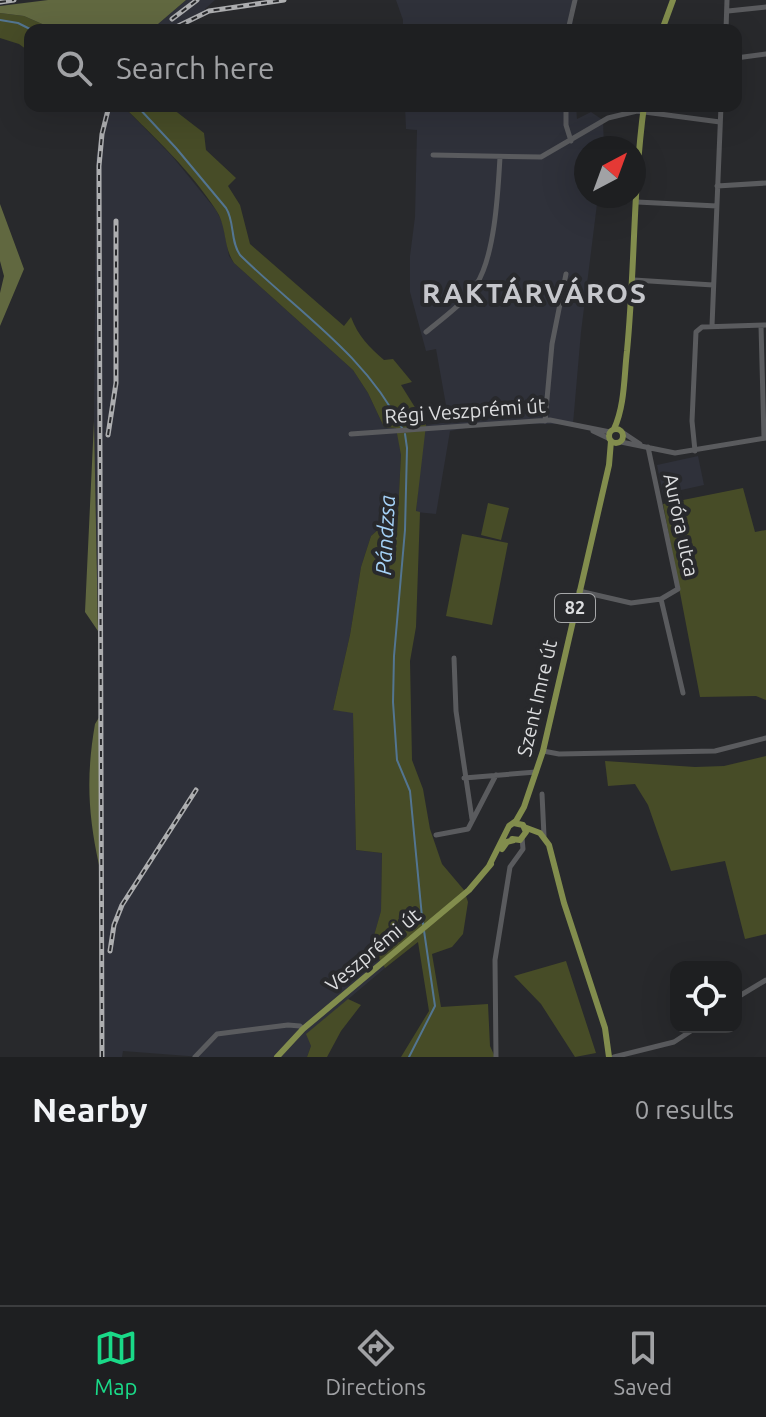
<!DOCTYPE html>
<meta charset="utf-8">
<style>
:root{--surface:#1e1f21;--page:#26272a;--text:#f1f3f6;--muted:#a1a2a5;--line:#3c3d3f;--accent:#1ad988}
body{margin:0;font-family:Ubuntu,sans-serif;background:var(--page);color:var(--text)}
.controls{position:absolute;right:24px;bottom:24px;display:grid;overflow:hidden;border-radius:16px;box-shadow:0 8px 32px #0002}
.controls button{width:72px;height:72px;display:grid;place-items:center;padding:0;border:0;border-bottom:2px solid var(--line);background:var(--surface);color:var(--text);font:40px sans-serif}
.compass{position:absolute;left:574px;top:136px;width:72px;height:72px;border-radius:50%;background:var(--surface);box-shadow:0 8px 32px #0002;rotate:41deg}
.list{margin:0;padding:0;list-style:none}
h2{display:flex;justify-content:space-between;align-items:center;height:104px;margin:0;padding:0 32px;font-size:34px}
h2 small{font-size:26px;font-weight:400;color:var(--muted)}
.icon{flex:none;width:44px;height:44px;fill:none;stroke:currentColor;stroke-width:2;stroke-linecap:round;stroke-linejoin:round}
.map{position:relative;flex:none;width:766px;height:1057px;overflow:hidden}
.search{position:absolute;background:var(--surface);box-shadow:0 8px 32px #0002;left:24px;right:24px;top:24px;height:88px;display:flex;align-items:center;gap:20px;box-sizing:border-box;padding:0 28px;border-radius:16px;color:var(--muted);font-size:30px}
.sheet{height:248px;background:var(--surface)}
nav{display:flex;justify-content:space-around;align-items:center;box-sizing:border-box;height:112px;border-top:2px solid var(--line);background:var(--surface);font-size:22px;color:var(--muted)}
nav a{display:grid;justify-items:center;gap:4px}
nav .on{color:var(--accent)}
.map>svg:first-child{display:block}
</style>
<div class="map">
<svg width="766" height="1057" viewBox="0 0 766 1057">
<rect width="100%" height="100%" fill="#28292c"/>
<path fill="#2f313a" d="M186,0H215L205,9L206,15L176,30H151Z
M396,0H572L573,30H403V20Z
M105,106H123L172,156L216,210L223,224L229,256L234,263L353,370L368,393L384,427L396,428L399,440L401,455L398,512L371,536L361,567L350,635L333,710L353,712L356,850L382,853L381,912L371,946L385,968L307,1034L311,1046L307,1057H201L123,1051L122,1057H100V716L94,421L96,158Z
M405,106H576L577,119L591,112L603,120L604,148H586V196H598L581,332L573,424H486L450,431L436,514L416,512L423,435L426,425L449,422L436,349L426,351L410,292V256L415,217L417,130L406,129Z
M698,456L704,485L663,494L657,465Z"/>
<path fill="#474c27" d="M0,13L24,16L56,30H30V52L19,44L0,38Z
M123,106H169L204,133L206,150L236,178L228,186L240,205L250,244L344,326L351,317C358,336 369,347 384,360L393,359L412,382L401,385L426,425L416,511L420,512L416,627L410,661L412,760L423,789L430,829L442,864L464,890L468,902L463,934L452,947L432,954L441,1007L488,1004L490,1046L495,1057H401L429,1011L418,942L385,968L371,946L381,911L382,853L356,850L353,713L333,710L350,635L361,567L371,536L398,512L401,455L396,428L384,427L368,393L353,370L234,263C223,247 227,226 216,210C191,171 155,138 123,106Z
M743,488L755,532L766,530V700L756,696L700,697L663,504Z
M488,503L509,508L501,540L481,535Z
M462,534L508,543L492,625L446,616Z
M766,756V934L745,939L725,861L671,871L648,805L635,784L608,786L605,761L695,767L724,766Z
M566,961L596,1053L575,1057L541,1004L514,976Z
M348,999L361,1005L341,1031L327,1057H307L311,1046L306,1034Z"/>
<path fill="#616840" d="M48,0H186L151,30H56L24,16L0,13V6Z
M0,204L24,269L0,326V293L4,276L0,261Z
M94,421L98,631L85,612Z
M100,716L99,865C88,814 86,776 95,724Z"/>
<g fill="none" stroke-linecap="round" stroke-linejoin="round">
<path stroke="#537591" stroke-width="2" d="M0,20L18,23L32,30
M137,106L176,148L226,208C235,222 230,241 240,255C296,310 366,355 402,428
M405,434L407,448L405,530L394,656L393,702L397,760L410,791L422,917L435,1006L409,1057"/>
<path stroke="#5a5b5e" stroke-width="5" d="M728,11L766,7
M568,30L575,0
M726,30L727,0
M736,58L766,54
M566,106V125L571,141
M433,155L541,157L608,118L637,111L720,122
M717,186L766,183
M637,202L717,206
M634,280L713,285
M712,326L721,106
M761,326L764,438
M426,332C443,318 464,303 476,285C495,256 498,192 500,157
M545,421L552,344L566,274
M593,431L610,439
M622,432L640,444
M351,434L550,420L610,432
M621,442L675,453L766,438
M648,447L678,589L661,599L683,693
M695,451L692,421L696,332L702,327L766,325
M579,591L631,603L661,599
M454,658L456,711L472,819
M543,751L559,754L715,751L766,738
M464,778L536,772
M542,794L544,836
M436,835L468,829L496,775
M736,998L766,980
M195,1057L217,1034L288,1025L300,1026L303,1029
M496,1057L495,960L510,867L523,849L522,838
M614,1057L674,1042L697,1027"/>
<path stroke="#828d4d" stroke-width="6" d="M662,30L673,0
M609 436a7 7 0 1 1 14 0a7 7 0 1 1-14 0Z
M614,429C625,405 624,376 627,351C635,269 633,187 644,106
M524,827L540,833L549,845L564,903L605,1028L609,1057
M512,839L520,840L526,832L523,825L514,823
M502,849L507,842L514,840
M489,866L509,826L516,821L524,807L543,751L609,465L611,441
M277,1057L303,1029L469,890L491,864"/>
<g stroke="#adaeb0" stroke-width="5">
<path id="rail" d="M0,2L14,0
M172,19L197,0
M170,30L209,11L284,0
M108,435L116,383V221
M110,951L114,925L122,905L196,790
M102,1057L99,166L102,134L109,106"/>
</g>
<use href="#rail" stroke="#28292c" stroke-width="2" stroke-dasharray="6" stroke-linecap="butt"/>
</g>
<g text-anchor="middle" stroke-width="8" stroke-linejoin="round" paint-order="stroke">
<rect fill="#28292c" stroke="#a6a7a9" stroke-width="2" x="555" y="594" width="40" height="28" rx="6"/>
<g font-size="18" font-weight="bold" fill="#dcdddf">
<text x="575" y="614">82</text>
</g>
<g font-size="20" fill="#dcdddf" stroke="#28292c">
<text transform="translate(465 411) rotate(-4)" y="7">Régi Veszprémi út</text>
<text transform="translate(681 525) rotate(78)" y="7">Auróra utca</text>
<text transform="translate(537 698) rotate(-77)" y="7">Szent Imre út</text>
<text transform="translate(373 950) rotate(-40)" y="7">Veszprémi út</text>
</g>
<g font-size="22" font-style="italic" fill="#a5d2f7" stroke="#28292c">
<text transform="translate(385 535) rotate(-87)" y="8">Pándzsa</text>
</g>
<g font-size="28" font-weight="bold" letter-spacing="2" fill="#c6c7cc" stroke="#28292c">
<text x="535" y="303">RAKTÁRVÁROS</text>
</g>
</g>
</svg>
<div class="controls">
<button><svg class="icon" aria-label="locate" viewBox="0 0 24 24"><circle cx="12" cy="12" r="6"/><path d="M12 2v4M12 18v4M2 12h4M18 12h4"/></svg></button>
</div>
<svg class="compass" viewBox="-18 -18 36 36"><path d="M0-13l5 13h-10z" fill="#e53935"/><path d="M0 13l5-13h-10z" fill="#a1a2a5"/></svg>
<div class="search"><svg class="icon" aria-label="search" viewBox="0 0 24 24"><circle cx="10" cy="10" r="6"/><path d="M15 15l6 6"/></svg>Search here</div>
</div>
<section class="sheet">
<h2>Nearby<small>0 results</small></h2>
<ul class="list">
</ul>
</section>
<nav>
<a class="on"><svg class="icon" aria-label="map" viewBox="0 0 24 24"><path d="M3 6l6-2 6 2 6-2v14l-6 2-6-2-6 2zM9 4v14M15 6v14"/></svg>Map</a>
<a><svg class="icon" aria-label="directions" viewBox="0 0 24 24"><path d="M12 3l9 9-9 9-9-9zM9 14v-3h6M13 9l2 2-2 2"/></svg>Directions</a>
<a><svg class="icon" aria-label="saved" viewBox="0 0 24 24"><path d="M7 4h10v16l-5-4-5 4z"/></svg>Saved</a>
</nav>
